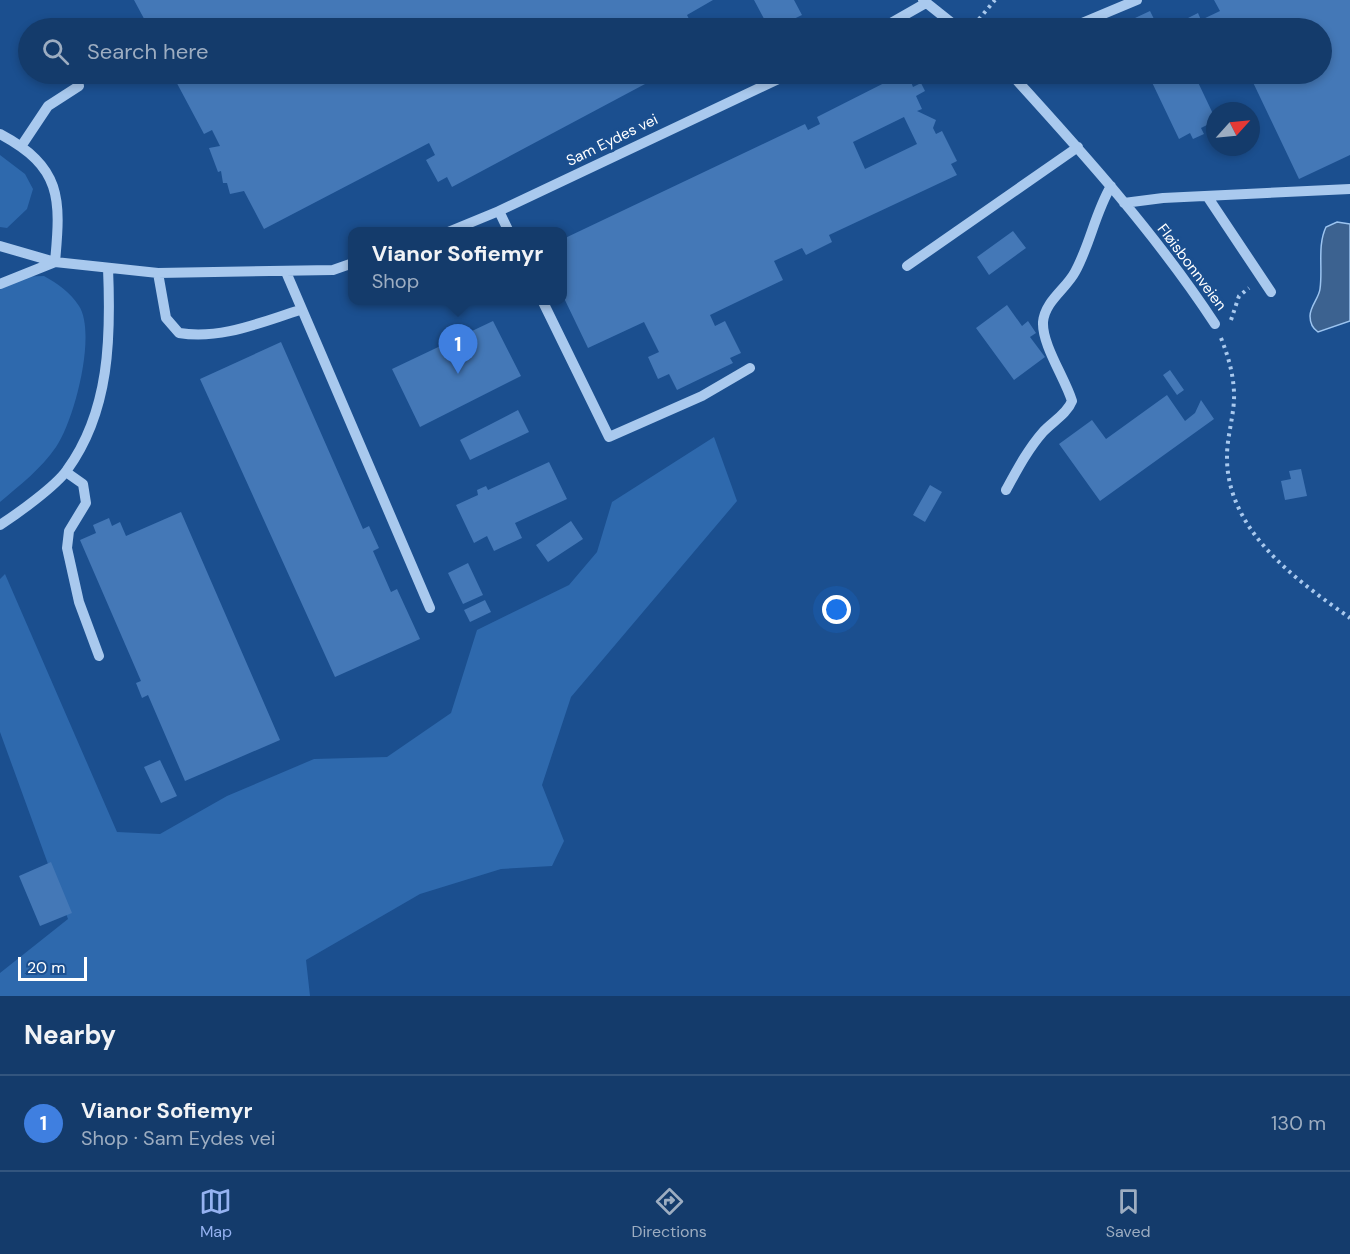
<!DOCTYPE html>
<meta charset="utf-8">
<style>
:root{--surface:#143b6b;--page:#214673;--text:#f1f3f6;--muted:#9dadc1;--line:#33557e;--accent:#95b2f1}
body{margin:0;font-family:"DM Sans",sans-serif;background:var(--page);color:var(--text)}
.compass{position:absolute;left:1206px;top:102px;width:54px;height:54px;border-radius:50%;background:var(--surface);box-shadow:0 3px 9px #0003;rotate:63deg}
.scale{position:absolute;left:18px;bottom:15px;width:69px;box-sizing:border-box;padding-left:6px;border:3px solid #fff;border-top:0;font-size:16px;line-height:21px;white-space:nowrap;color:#fff;-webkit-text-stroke:4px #1b4f8f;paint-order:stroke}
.you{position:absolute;left:837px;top:610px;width:21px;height:21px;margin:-15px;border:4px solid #fff;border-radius:50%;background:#1a73e8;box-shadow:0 0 0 9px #1a73e833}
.badge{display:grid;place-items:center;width:39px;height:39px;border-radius:50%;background:var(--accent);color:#fff;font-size:20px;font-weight:700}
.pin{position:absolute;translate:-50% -50px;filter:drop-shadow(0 2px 3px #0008)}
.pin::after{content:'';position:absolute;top:32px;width:21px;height:18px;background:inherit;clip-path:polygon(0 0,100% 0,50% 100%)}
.popup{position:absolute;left:348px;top:227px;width:219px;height:78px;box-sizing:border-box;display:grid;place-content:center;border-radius:12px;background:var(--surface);filter:drop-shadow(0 2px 4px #0005);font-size:20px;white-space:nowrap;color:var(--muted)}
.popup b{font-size:22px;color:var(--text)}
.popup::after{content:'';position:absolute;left:50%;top:100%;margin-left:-12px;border:12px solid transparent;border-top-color:var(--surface)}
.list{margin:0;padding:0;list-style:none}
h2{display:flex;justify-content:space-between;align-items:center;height:78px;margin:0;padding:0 24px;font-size:26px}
h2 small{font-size:20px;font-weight:400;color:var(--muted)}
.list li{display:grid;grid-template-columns:39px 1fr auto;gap:18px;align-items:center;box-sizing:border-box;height:96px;padding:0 24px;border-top:2px solid var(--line)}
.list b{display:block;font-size:22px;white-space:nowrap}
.list p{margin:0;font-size:20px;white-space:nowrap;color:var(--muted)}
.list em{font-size:20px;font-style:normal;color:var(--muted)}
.icon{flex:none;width:33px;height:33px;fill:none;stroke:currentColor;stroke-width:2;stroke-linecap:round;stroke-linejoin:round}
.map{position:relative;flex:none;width:1350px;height:996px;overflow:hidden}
.search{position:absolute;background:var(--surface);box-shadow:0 3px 9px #0003;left:18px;right:18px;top:18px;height:66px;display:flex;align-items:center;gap:15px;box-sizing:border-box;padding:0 21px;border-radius:33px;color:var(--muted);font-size:22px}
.sheet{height:174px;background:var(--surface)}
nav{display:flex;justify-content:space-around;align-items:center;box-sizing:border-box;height:84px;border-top:2px solid var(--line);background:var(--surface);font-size:16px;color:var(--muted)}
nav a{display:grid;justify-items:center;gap:3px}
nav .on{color:var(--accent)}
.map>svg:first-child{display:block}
</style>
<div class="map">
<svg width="1350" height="996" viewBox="0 0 1350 996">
<rect width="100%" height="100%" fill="#1b4f8f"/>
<path fill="#2e69ad" d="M0,155L25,174L33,189L27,209L7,228L0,227Z
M44,276C58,284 70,292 79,306C97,334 74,421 56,447C41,469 20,485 0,502V282L15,277Z
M714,437L737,501L571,697L542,785L564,841L552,866L501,869L420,894L306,960L310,996H0V973L68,919L0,732V579L5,574L117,832L160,834L227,796L314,759L387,757L451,713L477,630L569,585L597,552L612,502Z"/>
<path fill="#3c6290" stroke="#9cc4f0" stroke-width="1.5" d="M1337,222L1350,224V321L1318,332C1312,328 1310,323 1310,316C1310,306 1319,298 1320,289C1323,268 1317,246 1326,227Z"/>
<path fill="#4478b7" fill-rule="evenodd" d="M134,0H713L687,15L690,21L687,26L681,24L678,19L669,24L672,28H149Z
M754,0H794L802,15L775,28H769Z
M1214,0H1350V155L1299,179L1249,74H1322V28H1182L1189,25L1186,19L1198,13L1201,20L1220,11Z
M1150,11L1157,25L1169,20L1173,28H1140L1135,18Z
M172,74H640L645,84L452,187L447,177L438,182L426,160L435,155L429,143L264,229L244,191L230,194L227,183H223L221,171L218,172L209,148L220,146L212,130L204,134Z
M902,74H908L913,87L921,83L925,91L916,96L922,109L917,111L936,120L933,128L936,134L942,131L957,161L951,164L957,175L829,235L832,242L806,255L802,248L774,261L783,280L710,315L715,326L725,321L741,353L730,358L733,363L677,390L669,374L658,379L648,357L659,352L644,322L588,348L563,296V239L805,124L808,130L820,124L817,117ZM904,117L917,144L865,169L853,142Z
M1148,74H1201L1195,76L1215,118V121L1201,128L1204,134L1193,139L1190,133L1179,139Z
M1013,231L1026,248L989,275L977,257Z
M1007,305L1022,326L1028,321L1036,333L1030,337L1045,357L1014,380L976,328Z
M493,321L521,376L420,427L392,369Z
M281,342L363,529L369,526L379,548L373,551L391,592L397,589L420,639L335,677L200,379Z
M1170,370L1184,390L1177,395L1163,375Z
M1167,395L1185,421L1195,413L1201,400L1214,419L1100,501L1059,444L1092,420L1106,439Z
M518,410L529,432L470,460L460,440Z
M549,462L567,499L515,523L522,538L494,551L487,536L474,543L456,505L478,495L477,490L486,486L488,490Z
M1301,469L1307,496L1285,500L1281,481L1291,479L1289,471Z
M930,485L942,492L925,522L913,515Z
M181,512L280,740L185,781L148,695L142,698L136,683L141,681L80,540L96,533L93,525L109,518L112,526L120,522L126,536Z
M571,521L583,539L548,562L536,545Z
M468,563L483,595L463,604L448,573Z
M485,600L491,612L470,622L464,610Z
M160,760L177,796L161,803L144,767Z
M51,862L72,913L40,926L19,876Z"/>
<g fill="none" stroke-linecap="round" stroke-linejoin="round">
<path stroke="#a9c9ee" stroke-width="4" stroke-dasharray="3 4.5" stroke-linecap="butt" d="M974,25L995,0
M1231,320L1239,296L1249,288
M1221,338C1228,356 1233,372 1234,392C1235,413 1227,435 1227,456C1226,530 1296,580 1350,618"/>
<path stroke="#a9c9ee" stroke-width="10" d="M923,0L958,28
M882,28L926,3
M1070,28L1137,0
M1011,74C1083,153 1156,234 1215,324
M0,134C62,167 61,198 55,262
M22,145L48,106L79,86
M1207,196L1271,292
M1124,203L1163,198L1350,189
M499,211L509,232
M448,232L499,211L789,74
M0,246L55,262L158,273L333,270L353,263
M907,266L1078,147
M286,272L430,608
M158,273L166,318L179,333C221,340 261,322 300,310
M0,284L55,262
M542,300L609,437L702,396L750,368
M66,472L83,484L86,503L69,531L67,548L79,602L99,656
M1006,490C1017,470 1028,449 1043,432C1052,422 1067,414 1072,401C1065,378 1042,345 1043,322C1045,301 1066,289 1075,272C1090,245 1095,213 1111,186
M0,525C17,514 56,486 67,470C110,411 111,337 108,268"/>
</g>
<g text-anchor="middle" stroke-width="6" stroke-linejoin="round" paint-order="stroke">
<g font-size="15" fill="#fff" stroke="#1b4f8f">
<text transform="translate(612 140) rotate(-26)" y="5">Sam Eydes vei</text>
<text transform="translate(1192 267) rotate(53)" y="5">Fløisbonnveien</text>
</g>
</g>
</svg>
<svg class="compass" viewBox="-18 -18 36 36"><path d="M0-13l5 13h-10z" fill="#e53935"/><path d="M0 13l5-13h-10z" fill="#9dadc1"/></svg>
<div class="scale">20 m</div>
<div class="you"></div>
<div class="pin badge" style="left:458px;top:374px;background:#3f7fe0">1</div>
<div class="popup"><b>Vianor Sofiemyr</b>Shop</div>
<div class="search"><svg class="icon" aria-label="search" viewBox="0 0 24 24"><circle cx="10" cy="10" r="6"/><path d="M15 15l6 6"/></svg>Search here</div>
</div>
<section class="sheet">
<h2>Nearby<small></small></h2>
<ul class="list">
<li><span class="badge" style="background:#3f7fe0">1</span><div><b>Vianor Sofiemyr</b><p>Shop · Sam Eydes vei</p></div><em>130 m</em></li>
</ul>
</section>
<nav>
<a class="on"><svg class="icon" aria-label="map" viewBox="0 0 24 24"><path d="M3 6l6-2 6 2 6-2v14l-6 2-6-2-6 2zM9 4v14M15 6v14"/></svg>Map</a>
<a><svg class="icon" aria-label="directions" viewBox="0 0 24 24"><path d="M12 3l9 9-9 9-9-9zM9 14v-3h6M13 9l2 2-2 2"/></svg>Directions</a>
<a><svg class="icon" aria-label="saved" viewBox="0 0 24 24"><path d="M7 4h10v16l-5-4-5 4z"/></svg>Saved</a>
</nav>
